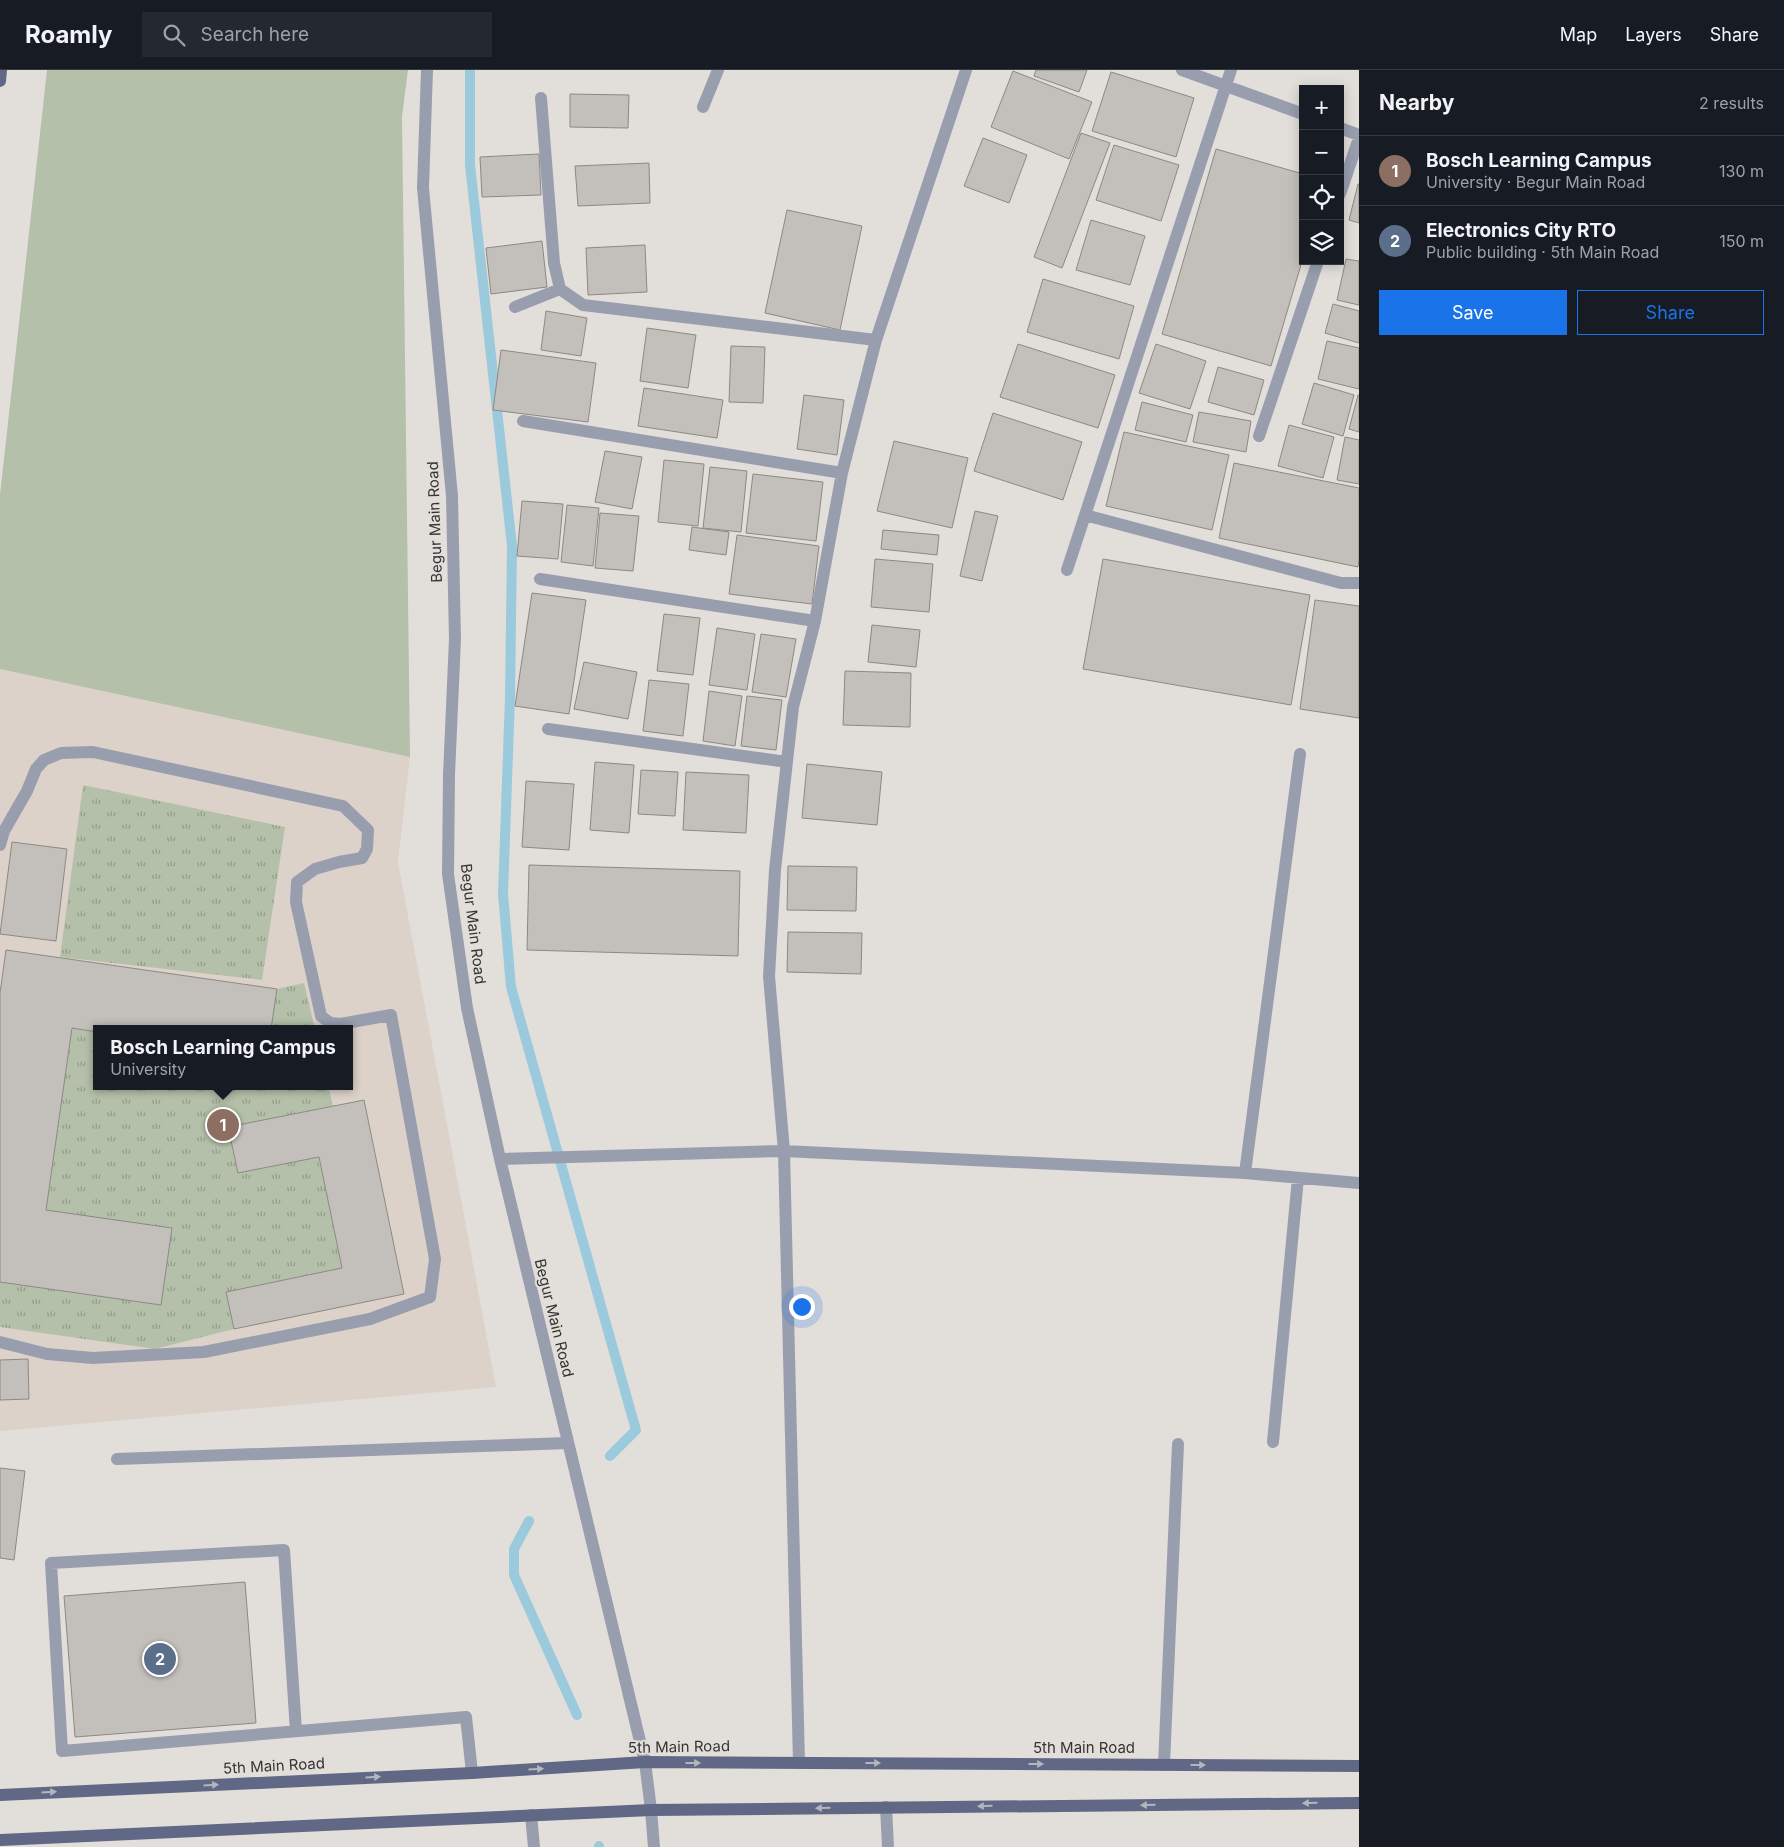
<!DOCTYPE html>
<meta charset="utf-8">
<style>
:root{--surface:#171b24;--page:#242831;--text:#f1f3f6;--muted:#9ea1a6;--line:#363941;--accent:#1a73e8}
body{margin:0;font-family:Inter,sans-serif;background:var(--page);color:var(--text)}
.controls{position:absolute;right:15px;top:15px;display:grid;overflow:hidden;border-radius:0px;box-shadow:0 2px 12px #0003}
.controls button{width:45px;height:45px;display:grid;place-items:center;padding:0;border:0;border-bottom:1px solid var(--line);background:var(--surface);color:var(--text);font:25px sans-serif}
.you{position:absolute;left:801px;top:1236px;width:18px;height:18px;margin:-12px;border:4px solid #fff;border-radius:50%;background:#1a73e8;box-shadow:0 0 0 8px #1a73e833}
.badge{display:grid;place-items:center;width:32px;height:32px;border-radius:50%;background:var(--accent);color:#fff;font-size:16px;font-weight:700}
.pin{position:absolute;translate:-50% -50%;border:2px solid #fff;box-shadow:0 1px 5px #0006}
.popup{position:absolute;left:93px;top:955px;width:260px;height:65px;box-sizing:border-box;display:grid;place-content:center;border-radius:0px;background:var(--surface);filter:drop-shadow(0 1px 4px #0005);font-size:16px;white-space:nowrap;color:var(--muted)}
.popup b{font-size:19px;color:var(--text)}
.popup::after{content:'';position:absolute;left:50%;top:100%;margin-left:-10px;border:10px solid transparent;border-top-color:var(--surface)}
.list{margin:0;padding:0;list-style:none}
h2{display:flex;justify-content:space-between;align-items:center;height:65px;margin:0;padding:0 20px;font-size:21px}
h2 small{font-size:16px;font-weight:400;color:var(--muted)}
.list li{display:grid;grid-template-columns:32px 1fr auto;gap:15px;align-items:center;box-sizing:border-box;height:70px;padding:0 20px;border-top:1px solid var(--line)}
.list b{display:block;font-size:19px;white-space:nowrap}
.list p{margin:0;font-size:16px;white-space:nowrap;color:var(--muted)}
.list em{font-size:16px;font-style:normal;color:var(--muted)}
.actions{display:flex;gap:10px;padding:15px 20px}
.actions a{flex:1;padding:11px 0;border:1px solid var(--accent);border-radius:0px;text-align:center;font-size:18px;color:var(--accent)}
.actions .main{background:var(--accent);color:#fff}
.icon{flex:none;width:28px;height:28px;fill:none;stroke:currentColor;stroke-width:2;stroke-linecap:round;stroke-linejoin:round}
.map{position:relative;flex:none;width:1359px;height:1777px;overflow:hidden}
header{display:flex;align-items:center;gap:30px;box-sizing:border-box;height:70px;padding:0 25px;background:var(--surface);border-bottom:1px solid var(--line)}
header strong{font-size:24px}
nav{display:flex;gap:28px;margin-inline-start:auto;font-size:18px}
.search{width:350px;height:45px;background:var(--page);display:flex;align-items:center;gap:12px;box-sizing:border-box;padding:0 18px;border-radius:0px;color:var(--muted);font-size:19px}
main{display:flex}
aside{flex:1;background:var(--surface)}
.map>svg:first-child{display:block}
</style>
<header>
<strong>Roamly</strong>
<div class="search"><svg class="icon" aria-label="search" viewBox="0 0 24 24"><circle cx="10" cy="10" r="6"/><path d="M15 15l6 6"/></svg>Search here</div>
<nav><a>Map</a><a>Layers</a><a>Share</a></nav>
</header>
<main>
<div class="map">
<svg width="1359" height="1777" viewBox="0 0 1359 1777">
<defs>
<pattern id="park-tufts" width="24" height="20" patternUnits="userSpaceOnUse" patternTransform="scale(1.25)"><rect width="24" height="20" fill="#b4c0a9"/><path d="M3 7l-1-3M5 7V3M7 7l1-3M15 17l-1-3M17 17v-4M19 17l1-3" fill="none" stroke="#939d8a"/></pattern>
</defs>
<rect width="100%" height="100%" fill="#e2deda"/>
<path fill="#ddd2c9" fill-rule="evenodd" d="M0,599L410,687L398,792L496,1317L0,1361ZM97,959H349V1016H97Z"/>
<path fill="#b4c0a9" d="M47,0H408L402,47L410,687L0,599V425Z"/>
<path fill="url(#park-tufts)" d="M83,715L285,757L262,910L60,887Z
M304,913L315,959H271L277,919Z
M72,958L97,962V1016H328L333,1036L228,1058L238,1103L319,1087L342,1198L226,1222L234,1259L155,1279L0,1257V1212L161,1235L46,1140Z"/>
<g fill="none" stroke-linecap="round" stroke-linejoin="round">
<path stroke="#9bcadd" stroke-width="10" d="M470,0V95L512,476L510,627L503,824L511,917L636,1360L610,1386
M529,1451L514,1479V1505L577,1645
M599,1776V1777"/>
</g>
<path fill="#c3c0bc" stroke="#8c8985" d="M1036,0H1087L1079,22L1034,6Z
M1013,1L1092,32L1069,89L991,57Z
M1111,2L1194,28L1176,87L1092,61Z
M570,24L629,25L628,58L570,57Z
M1081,63L1110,73L1062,198L1034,187Z
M983,68L1027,85L1009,133L964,116Z
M1114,75L1179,95L1161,151L1096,130Z
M1216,79L1303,104V188L1271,296L1162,264Z
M539,84L541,125L482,127L480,87Z
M649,93L650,133L578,136L575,96Z
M1358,114H1359V153L1349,150Z
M787,140L862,156L840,260L765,243Z
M1091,150L1145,166L1130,215L1076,200Z
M542,171L547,217L491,224L486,178Z
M645,175L647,222L588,225L586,178Z
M1346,189L1359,191V235L1337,230Z
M1043,209L1134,236L1119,289L1027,262Z
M1333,234L1359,241V273L1325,263Z
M546,241L587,248L581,286L541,280Z
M647,258L696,265L688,318L640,311Z
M1327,271L1359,278V319L1318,309Z
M1018,274L1115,305L1098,358L1000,327Z
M1156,274L1206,291L1190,339L1139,323Z
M731,276L765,277L763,333L729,332Z
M501,280L596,293L588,352L493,340Z
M1218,297L1264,310L1254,345L1208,332Z
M1314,313L1354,325L1343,366L1302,354Z
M644,318L723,330L717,368L638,356Z
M804,325L844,330L837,385L797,379Z
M1358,325H1359V362L1349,359Z
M1142,332L1193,345L1186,372L1135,360Z
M1199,342L1251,351L1246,382L1193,372Z
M993,343L1082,372L1063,430L974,401Z
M1289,355L1334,367L1323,408L1278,396Z
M1124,362L1229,385L1212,460L1106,436Z
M1345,367L1359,370V414L1337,410Z
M894,371L968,388L952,458L877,441Z
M605,381L642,387L632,439L595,432Z
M664,390L704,394L698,456L658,452Z
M1234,393L1359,418V490L1358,497L1219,468Z
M710,397L747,401L741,462L703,458Z
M753,404L823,412L816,471L746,463Z
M522,431L563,434L558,489L517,486Z
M567,435L599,438L593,496L561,492Z
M975,441L998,446L982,511L960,506Z
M600,443L639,446L633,501L595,498Z
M692,457L729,462L726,485L689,480Z
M883,460L939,465L937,485L881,479Z
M737,465L819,476L812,534L729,524Z
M875,489L933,494L929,542L871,537Z
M1103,489L1310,525L1291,635L1083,599Z
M532,523L586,530L569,644L515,636Z
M1315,530L1359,536V648L1300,639Z
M664,544L700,548L693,605L657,601Z
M872,555L920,560L916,597L868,592Z
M717,558L755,564L747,620L709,615Z
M761,564L796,569L786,627L752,622Z
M584,592L637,602L628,649L574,639Z
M845,601L911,603L910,657L843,655Z
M649,610L689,614L683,666L643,661Z
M709,621L742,626L735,676L703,671Z
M747,626L782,630L776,680L741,676Z
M595,692L634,695L629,763L590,760Z
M807,694L882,702L877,755L802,748Z
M641,700L678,702L675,746L638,744Z
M686,702L749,705L746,763L683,760Z
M526,711L574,714L569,780L522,777Z
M12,772L67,779L56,871L0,864Z
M529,795L740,801L738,886L527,880Z
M788,796L857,797L856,841L787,840Z
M788,862L862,863L861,904L787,902Z
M6,880L277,919L271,959H97V962L72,958L46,1140L172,1158L161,1235L0,1212V923Z
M364,1030L404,1224L234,1259L226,1222L342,1198L319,1087L238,1103L228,1057Z
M28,1289L29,1329L0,1330V1290Z
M0,1398L25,1401L14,1490L0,1488Z
M245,1512L256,1653L75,1667L64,1526Z"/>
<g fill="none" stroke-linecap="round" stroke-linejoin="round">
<path stroke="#999eaf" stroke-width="12" d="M427,0L423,118L452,426L455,569L449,705L448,804L467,938L500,1089L645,1692L651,1740L654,1777
M1182,0L1303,44
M541,28L554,193L560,219L583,235L876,270
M703,37L718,0
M1340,58L1359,65
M1340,124L1359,68
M515,237L560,219
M523,351L842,403
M1259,366L1318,191
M1085,445L1341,513H1359
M1067,500L1231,0
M540,509L815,551
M548,659L787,692
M0,775L4,761L27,721L36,699L44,690L61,683L93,682L343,736L368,760L367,779L362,788L339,792L315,799L297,812L296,832L321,946L330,953L340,954L391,945L435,1189L430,1227L370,1249L204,1282L93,1288L47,1284L0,1272
M500,1089L784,1081L1245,1103L1359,1113
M1245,1103L1300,684
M1273,1372L1298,1108
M117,1389L568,1373
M296,1661L284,1480L51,1493L62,1681L466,1647L472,1703
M799,1693L784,1081L769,906L775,800L793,637L815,551L842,403L876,270L966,0
M1164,1695L1178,1374
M886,1737L888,1777
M531,1745L534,1777"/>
<path stroke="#616886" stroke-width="12" d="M0,11L1,0
M0,1725L472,1703L645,1692L1359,1696
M0,1770L651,1740L1359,1733"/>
</g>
<defs><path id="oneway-solid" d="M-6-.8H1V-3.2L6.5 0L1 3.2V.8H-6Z" transform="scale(1.25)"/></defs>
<g fill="#b5b5bd">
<use href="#oneway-solid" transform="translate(693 1693)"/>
<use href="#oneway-solid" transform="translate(873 1693)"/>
<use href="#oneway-solid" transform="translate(1036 1694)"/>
<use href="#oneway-solid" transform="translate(1198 1695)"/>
<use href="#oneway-solid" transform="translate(536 1699) rotate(-3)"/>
<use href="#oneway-solid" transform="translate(373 1707) rotate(-3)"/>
<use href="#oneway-solid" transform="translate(211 1715) rotate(-3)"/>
<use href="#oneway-solid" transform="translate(49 1722) rotate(-3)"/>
<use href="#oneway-solid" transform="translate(1310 1733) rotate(179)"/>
<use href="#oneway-solid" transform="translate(1148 1735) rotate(179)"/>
<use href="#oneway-solid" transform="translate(985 1736) rotate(179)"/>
<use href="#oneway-solid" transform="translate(823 1738) rotate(179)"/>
</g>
<g text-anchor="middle" stroke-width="4" stroke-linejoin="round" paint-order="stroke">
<g font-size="15" fill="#363433" stroke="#e2deda">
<text transform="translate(435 452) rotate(-92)" y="5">Begur Main Road</text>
<text transform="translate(473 854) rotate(83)" y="5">Begur Main Road</text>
<text transform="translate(554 1248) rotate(76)" y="5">Begur Main Road</text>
<text transform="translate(679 1677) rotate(-1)" y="5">5th Main Road</text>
<text x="1084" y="1683">5th Main Road</text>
<text transform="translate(274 1696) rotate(-3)" y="5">5th Main Road</text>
</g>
</g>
</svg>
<div class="controls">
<button>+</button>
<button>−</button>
<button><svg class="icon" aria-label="locate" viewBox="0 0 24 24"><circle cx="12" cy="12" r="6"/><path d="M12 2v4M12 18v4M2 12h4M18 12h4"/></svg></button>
<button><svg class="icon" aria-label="layers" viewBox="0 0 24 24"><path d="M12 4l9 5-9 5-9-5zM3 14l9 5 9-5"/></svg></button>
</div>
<div class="you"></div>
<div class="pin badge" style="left:223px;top:1055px;background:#8d6e63">1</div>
<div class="popup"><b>Bosch Learning Campus</b>University</div>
<div class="pin badge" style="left:160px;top:1589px;background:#5c6f8a">2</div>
</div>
<aside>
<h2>Nearby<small>2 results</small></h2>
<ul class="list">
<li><span class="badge" style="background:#8d6e63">1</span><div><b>Bosch Learning Campus</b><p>University · Begur Main Road</p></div><em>130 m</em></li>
<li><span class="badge" style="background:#5c6f8a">2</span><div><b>Electronics City RTO</b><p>Public building · 5th Main Road</p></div><em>150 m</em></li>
</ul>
<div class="actions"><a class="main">Save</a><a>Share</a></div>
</aside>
</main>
